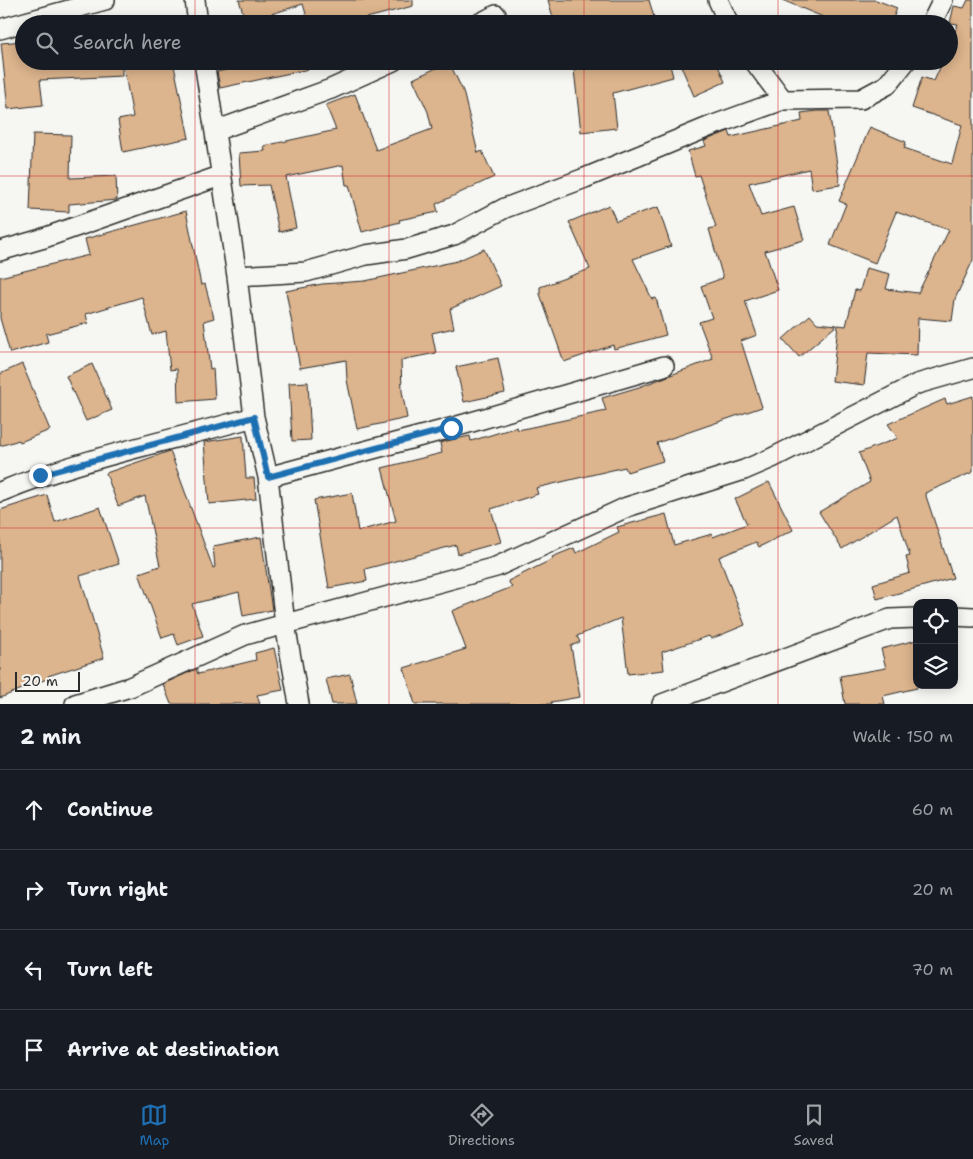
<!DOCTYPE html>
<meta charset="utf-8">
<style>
:root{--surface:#171b24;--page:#20242c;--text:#f1f3f6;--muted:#9ea1a6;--line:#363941;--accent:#1f6fb2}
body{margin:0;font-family:"Shantell Sans",sans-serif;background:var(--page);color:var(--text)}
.controls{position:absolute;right:15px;bottom:15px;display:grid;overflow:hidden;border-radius:10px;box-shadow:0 2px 12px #0003}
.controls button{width:45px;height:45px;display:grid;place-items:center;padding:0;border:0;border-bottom:1px solid var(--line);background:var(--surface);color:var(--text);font:25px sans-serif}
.scale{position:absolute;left:15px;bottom:12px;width:65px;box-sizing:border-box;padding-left:5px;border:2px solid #2b2b2b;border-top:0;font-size:14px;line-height:18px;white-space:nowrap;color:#2b2b2b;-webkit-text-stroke:4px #f6f6f2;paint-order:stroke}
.stop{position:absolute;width:15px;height:15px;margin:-11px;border:4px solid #1f6fb2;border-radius:50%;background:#fff}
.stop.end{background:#1f6fb2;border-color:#fff;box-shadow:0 1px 5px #0008}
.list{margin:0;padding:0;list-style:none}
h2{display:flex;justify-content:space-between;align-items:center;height:65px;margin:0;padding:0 20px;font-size:21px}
h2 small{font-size:16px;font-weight:400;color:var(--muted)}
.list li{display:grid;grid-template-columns:32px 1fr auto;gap:15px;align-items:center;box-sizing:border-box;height:80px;padding:0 20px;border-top:1px solid var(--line)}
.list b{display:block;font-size:19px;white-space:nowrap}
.list em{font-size:16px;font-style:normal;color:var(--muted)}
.icon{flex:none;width:28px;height:28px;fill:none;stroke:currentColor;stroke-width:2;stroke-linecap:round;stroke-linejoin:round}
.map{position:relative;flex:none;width:973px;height:704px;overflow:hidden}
.search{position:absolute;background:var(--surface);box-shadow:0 2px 12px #0003;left:15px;right:15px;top:15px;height:55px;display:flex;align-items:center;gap:12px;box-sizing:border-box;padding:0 18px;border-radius:28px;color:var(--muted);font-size:19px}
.sheet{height:385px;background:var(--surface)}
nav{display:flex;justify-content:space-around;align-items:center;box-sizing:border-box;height:70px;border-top:1px solid var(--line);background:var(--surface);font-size:14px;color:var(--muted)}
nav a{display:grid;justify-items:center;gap:2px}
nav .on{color:var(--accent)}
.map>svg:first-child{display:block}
</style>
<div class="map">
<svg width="973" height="704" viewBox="0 0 973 704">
<rect width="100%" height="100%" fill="#f6f6f2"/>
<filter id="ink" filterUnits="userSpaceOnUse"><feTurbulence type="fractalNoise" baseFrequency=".02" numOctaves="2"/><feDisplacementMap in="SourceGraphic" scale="10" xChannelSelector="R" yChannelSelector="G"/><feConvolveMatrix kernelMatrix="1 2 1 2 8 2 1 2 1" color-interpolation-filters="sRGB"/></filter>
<g filter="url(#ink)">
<path fill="#dcb48d" stroke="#2b2b2b" d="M239,0H413V6L355,21V24H309L303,4L246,22Z
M548,0H649L656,24H555Z
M782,0H876L897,8L891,24H840Z
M968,0H973V260L955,299L952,321L918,318L917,355L868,353L864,385L832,381L838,325L846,326L855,290L860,291L866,268L890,274L886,289L918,293L949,230L896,212L875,263L830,245L846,204L839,201L870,127L906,142L904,148L952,164L962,125L912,108L922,77L934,81L943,61H949V45L958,24L950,23L954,6L964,8Z
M24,41V61H122V76L40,80L43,105L8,109L1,43Z
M139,61H173L189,138L123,152L118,120L133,117L123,64Z
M247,61H308L309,69L220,88L217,72L248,65Z
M573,61H669L673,77L613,93L617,128L581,132Z
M693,61H716L725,82L694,96L681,66Z
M449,62L463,91L478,153L482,151L494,177L436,204L438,212L399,220L400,222L362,232L349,185H346L343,165L286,177L296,228L279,232L269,185L241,186L239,153L265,151L264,146L336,130L326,105L355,94L376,150L432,129L428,112L413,79Z
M817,111H829L840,185L812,189L809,169L749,183L761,216L794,207L804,240L765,251L778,290L745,301L757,335L741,341L762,407L657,443L663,461L627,472L625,467L536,488L538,494L491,509L501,542L458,554L456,545L365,569L367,581L329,588L314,500L352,493L358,531L396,521L382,468L442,453L440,443L447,441L470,436L471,441L517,427L518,430L606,411L602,398L639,387L713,359L699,322L712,318L701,286L723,278L709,229L716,227L699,175L695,176L688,151L706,146L704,141L729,131L731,137L802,121L801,113Z
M33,134L71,135L70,178L116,176L117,200L69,204V212L30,210Z
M609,205L616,221L658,207L671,246L633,259L652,299L656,298L666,335L614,349L613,345L564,362L540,294V287L590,269L569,222Z
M186,211L201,285L205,284L214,318L204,321L210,369L213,368L215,399L178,402L177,369L170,370L166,331L152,335L142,297L86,314L88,323L46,334L48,342L10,353L0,318V277L89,255L85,239Z
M484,249L501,286L450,309L454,328L432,333L436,353L401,360L402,391L407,418L357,429L347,380L346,360L300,368L286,291L322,284L365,281L457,261Z
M810,315L817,323L837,325L799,357L783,339Z
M498,358L505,393L464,402L456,367Z
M22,364L50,430L20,442L19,440L0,446V374Z
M92,364L112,410L86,421L66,376Z
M308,382L311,440L292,441L289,383Z
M973,396V472L925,493L953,578L877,599L873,584L910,573L906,557L910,556L897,515L842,549L819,512L870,482L859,453L898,438L888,424L945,399L947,404Z
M243,436L246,478H254L256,499L209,504L204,442Z
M170,451L213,568L215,567L213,546L261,537L272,610L243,616L239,592L192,604L203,636L178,645L174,634L162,638L139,573L160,566L145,496L118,506L106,473Z
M769,482L793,530L759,547L756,542L719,557L745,625L711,639L709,636L662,652L664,670L628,674L621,618L577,636L580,642L571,646L580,697L551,702L552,704H415L404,668L466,649L452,611L512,587L508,581L553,559L552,557L574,548L576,553L619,532L617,527L666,514L674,545L712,534L713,537L747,524L735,499Z
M47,495L55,522L100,507L119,564L80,576L104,658L48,676L49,678L0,698V510Z
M917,640V688L883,696L885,704H845L840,676L886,668L881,649Z
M274,648L283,690L257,695L260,704H171L163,684L196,669L198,674L256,660L255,653Z
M350,674L357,704H332L326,679Z"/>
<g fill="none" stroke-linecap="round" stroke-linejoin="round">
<g stroke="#2b2b2b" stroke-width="22">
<path id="minor" d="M195,0L198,24
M718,0L729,24
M478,24L496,15
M931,24L943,0
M0,29L105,0
M204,61L237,276L254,417L268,477L285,624L299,704
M754,61L783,100
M215,131L331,89L393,61
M0,251L41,239L220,176
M237,276L306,272L366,255L407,249L454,235L505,208L585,178L711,126L783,100L861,99L887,85L906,61
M268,477L451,428L664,366
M0,492C82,458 169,441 254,417
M954,616L973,617
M75,704L130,687L245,635L496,567L627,507L744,470L772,458L917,384L973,368
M662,704L890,619L917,618"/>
</g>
<use href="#minor" stroke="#f6f6f2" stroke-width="19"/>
</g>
</g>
<g fill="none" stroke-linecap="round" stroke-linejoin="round" filter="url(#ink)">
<path stroke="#1f6fb2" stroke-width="6" d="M40,475L254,417L268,477L451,428"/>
</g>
<path fill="none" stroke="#d62828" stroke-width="1" stroke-opacity="0.55" d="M195,0V24M389,0V24M584,0V24M778,0V24M195,61V704M389,61V704M584,61V704M778,61V704M0,176H973M0,352H973M0,528H973"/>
</svg>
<div class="controls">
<button><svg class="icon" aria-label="locate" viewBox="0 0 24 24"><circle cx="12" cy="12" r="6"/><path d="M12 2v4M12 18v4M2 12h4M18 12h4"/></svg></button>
<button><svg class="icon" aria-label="layers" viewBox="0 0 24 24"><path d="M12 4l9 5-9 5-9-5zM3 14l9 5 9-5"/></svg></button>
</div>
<div class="scale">20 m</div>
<div class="stop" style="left:451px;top:428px"></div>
<div class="stop end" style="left:40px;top:475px"></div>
<div class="search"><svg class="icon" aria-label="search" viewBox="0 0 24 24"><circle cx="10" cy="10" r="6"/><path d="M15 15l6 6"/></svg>Search here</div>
</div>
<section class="sheet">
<h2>2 min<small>Walk · 150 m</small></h2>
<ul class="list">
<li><svg class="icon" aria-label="ahead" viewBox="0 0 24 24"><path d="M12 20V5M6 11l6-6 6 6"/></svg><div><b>Continue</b></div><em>60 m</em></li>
<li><svg class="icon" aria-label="right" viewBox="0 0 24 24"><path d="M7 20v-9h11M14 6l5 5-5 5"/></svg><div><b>Turn right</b></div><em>20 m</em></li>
<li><svg class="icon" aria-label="left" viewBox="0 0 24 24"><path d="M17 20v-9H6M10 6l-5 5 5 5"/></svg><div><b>Turn left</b></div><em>70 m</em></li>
<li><svg class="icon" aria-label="arrive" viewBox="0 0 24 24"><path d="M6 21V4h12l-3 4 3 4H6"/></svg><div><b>Arrive at destination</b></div></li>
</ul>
</section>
<nav>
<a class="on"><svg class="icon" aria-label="map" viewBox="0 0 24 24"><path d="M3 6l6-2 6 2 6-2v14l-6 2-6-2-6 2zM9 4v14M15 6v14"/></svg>Map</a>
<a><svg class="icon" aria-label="directions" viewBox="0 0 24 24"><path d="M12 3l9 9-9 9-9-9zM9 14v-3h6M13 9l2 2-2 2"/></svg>Directions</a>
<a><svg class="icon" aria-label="saved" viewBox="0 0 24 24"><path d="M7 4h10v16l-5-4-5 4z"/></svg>Saved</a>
</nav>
